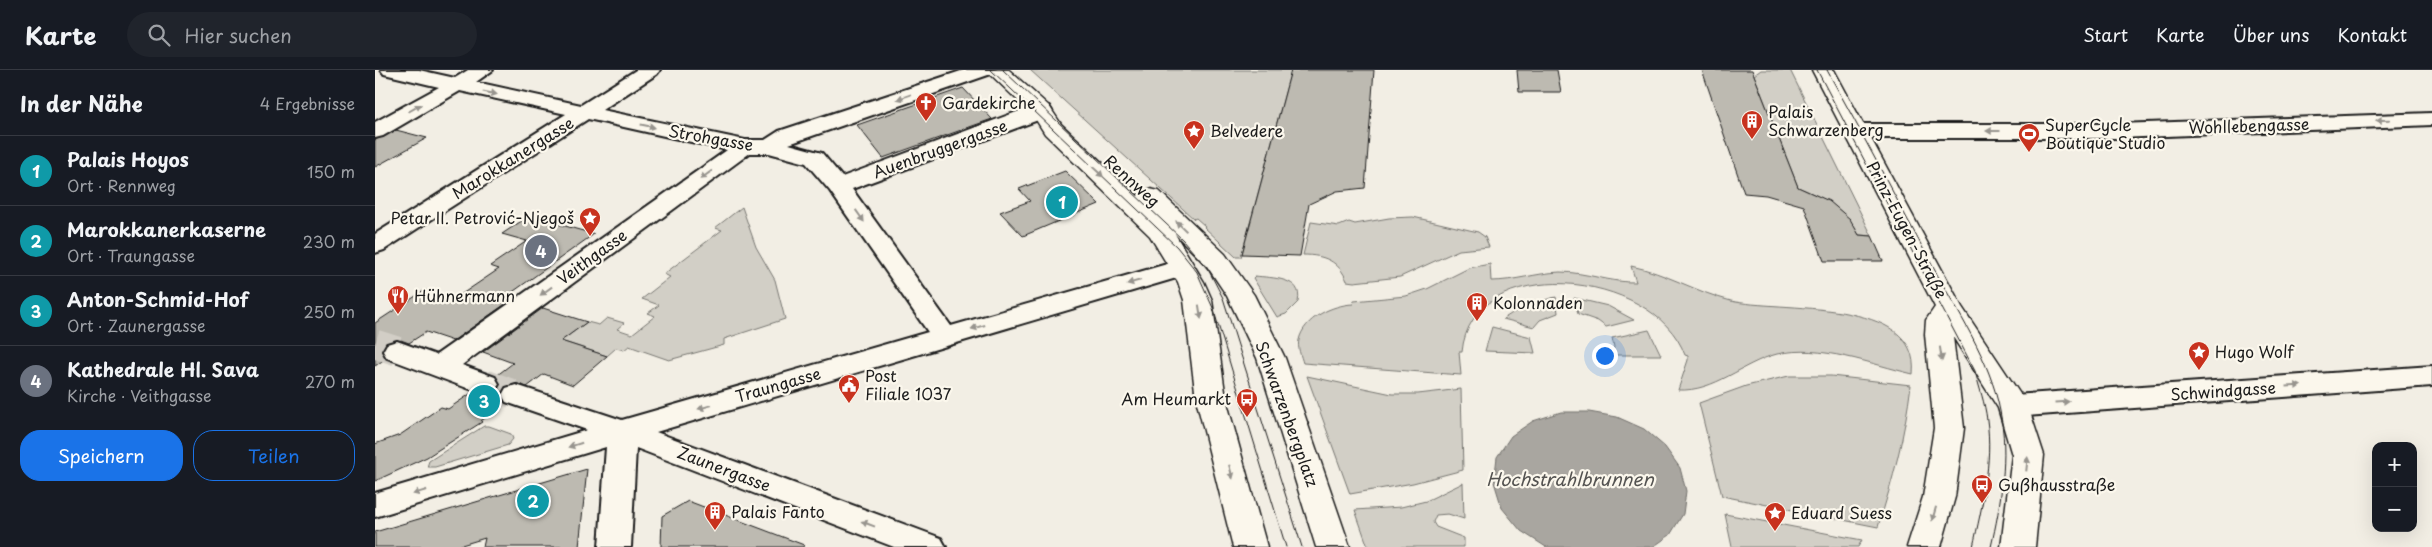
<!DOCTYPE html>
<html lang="de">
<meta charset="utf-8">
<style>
:root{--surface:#171b24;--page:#20242c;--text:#f1f3f6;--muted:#9ea1a6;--line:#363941;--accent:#1a73e8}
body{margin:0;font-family:"Playpen Sans",sans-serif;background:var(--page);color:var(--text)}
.controls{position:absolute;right:15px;bottom:15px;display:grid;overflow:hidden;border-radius:10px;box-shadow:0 5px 20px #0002}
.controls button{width:45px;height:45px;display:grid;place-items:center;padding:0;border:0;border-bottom:1px solid var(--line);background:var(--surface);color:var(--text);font:25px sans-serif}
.you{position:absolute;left:1229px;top:285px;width:18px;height:18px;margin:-12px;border:4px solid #fff;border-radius:50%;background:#1a73e8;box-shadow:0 0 0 8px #1a73e833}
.badge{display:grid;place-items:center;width:32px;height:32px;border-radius:50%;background:var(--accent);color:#fff;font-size:16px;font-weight:700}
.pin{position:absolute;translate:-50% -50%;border:2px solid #fff;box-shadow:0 1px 5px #0006}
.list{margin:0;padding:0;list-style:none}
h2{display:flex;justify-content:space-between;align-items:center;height:65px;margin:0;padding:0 20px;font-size:21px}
h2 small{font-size:16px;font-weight:400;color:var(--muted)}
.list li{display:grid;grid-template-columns:32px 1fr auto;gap:15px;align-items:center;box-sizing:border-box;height:70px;padding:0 20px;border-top:1px solid var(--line)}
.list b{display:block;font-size:19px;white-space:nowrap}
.list p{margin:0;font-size:16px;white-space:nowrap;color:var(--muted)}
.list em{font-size:16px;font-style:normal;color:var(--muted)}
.actions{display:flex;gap:10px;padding:15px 20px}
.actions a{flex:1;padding:11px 0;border:1px solid var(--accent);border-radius:20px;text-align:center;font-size:18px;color:var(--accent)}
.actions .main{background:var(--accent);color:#fff}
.icon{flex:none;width:28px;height:28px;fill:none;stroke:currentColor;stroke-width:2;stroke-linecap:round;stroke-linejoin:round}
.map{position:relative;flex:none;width:2057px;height:477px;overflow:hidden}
header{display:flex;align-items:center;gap:30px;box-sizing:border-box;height:70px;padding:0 25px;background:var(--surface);border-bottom:1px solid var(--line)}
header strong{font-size:24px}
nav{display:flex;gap:28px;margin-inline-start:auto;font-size:18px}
.search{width:350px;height:45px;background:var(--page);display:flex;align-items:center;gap:12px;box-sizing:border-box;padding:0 18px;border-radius:28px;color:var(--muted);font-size:19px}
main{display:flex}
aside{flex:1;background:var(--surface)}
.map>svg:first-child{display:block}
</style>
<header>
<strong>Karte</strong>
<div class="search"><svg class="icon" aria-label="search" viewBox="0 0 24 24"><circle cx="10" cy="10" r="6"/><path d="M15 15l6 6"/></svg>Hier suchen</div>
<nav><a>Start</a><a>Karte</a><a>Über uns</a><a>Kontakt</a></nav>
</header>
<main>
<aside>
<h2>In der Nähe<small>4 Ergebnisse</small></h2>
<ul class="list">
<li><span class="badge" style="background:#0f9aa8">1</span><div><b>Palais Hoyos</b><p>Ort · Rennweg</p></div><em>150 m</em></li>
<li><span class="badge" style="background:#0f9aa8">2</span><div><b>Marokkanerkaserne</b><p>Ort · Traungasse</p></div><em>230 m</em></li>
<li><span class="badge" style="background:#0f9aa8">3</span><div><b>Anton-Schmid-Hof</b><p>Ort · Zaunergasse</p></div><em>250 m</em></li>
<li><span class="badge" style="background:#6b7280">4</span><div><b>Kathedrale Hl. Sava</b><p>Kirche · Veithgasse</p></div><em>270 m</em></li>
</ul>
<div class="actions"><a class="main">Speichern</a><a>Teilen</a></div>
</aside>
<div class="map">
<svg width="2057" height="477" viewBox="0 0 2057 477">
<rect width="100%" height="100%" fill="#f2eee4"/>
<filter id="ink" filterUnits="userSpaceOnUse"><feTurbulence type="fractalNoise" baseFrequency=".02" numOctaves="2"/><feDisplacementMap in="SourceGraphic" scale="10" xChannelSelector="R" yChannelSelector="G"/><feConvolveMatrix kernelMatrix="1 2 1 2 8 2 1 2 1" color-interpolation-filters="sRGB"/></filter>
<g filter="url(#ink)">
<path fill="#d2cfc6" stroke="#777671" d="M655,0H916L866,187H861L829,157L830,156L821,148L819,149Z
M1386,0H1415L1497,166L1484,165C1469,138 1451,129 1423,117L1379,5Z
M367,137L381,177L400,210L410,249L349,269V275L294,290L254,276L249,280L241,278L232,286L186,271L212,252L224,255L232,248L249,253L242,259L257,264L280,246L273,243L284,235L267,229L295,207L289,204L347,160L340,158Z
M1038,147L1103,162L1110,167L1114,177L1084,180L1025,207L979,212L972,211C964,191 949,185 928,185L936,152L964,156L974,152L980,154L1014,148Z
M1115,194L1116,211C1140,211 1161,203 1185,202C1211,202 1236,213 1261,212L1256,196C1291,203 1321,222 1356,231C1403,242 1546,226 1538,304C1495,294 1446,274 1402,284C1367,293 1340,322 1303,320L1313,290V286L1310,285C1279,199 1096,182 1087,282H1084L1086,305L928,293C926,286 922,277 924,270C929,248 957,235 978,234L979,231L1031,226L1052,219L1094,198Z
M880,206C896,208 929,207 923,232L911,244L902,247L878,208Z
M1181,227L1183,243L1165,250L1159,257L1128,249L1150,235Z
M1199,228L1233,236L1259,250L1231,257L1223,251L1203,244Z
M1117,257L1156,267L1160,283L1110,281Z
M1274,260L1286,285H1236L1239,277L1237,268Z
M932,306L1017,324H1043L1086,319L1088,400L1038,413L975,424Z
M1414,306H1456L1536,315C1530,364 1518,410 1503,457L1347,426L1324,333L1371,316Z
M109,356H114L136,364L138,369L133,375L60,397H52L54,391Z
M1088,413L1089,449L1073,444L1061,445L1058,452L1061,457L1089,468V477H993L980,440L1026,437L1051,431Z
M1350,444L1487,470L1483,477H1357Z"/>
<path fill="#a9a6a0" stroke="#716f6b" d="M1186,342H1214L1242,347L1269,359L1290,377L1305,398L1311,421L1308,444L1295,465L1278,477H1171L1146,461L1127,438L1119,412L1122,387L1136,366L1158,351Z"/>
<path fill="#bdbab1" stroke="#1c1c1c" d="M916,0H999L990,118L962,121L934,134L925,186L867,184Z
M1142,0H1182L1186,22H1144Z
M1327,0H1377L1423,117L1454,131L1475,149L1484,165L1497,166L1508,191H1449L1429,136L1391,125L1369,123Z
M588,18L617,49L508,88L482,55Z
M21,60L52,68L0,97V70Z
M690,101L724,134L648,166L625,142L655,131L644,119Z
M154,146L219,164L132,226L139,228L78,271L51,262L34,273L23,269L11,272L6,280L10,289L0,296V253L50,220L78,230L124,199L115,196L152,171L127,164Z
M168,238L212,252L186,271L232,286L198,315L169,304L152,317L140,313L130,316L125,324L130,333L106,351L107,352L52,387L0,411V374L25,365L66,337L73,339L98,322L111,326L122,322L126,313L121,306L138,293L108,282Z
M212,399L204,477H108L110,468L80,477H0V462Z
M313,431L429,475L428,477H286L287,446Z"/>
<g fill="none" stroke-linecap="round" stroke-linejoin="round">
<path stroke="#d2cec6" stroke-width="29" stroke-dasharray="29 14" stroke-linecap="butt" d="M0,274L22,281
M110,314L141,325"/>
<g stroke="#1c1c1c" stroke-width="4">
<path id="street" d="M6,0H44L80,8L93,0H118L101,12L206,35L261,0H285L282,4L227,40L370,70H390L404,61L589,0H619L616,4L414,74L447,83L467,107L658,36L666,35L674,36L677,41L674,46L477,119L576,256L806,190L815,192L819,198L815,204L281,362L566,468L571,477H519L261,378L256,477H224L231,377L0,447V423L212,360L131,332L127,325L131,318L141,315L247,350L553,262L455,121L431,93L394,83H375L87,295L120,307L124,314L120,321L110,324L100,321L12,288L8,281L12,274L22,271L61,285L352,80L213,49L9,180L0,183V164L191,44L85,21L8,66L0,68V52L64,17L9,4Z
M2057,43V55L1743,68H1480L1472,66L1469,61L1472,56L1480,54H1743Z
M2057,296V316L1638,347L1628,343L1624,336L1628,329L1638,325Z"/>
</g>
<g stroke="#1c1c1c" stroke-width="3">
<path id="secondary" d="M611,0H634L674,36L686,54L763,126L766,121L775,119L784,121L850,184L879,225L910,288L975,477H941L882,288L852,226L832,196L800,164L829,212L837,230L851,329L892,477H858L821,329L809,230L803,212L775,166L670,64L658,45Z
M1437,0H1459L1587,237L1653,336L1669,385L1660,477H1626L1637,385L1623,338L1578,267L1589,358L1580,427L1566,477H1532L1548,427L1559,358L1550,264L1551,250L1560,237Z"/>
</g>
<use href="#street" fill="#fbf7ec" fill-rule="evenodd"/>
<use href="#secondary" fill="#fbf7ec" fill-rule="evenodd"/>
<path stroke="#1c1c1c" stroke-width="1" d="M616,0L802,177L822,202L838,238L911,477
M628,0L808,170L834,201L848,228L927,477
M1442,0L1600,301C1604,317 1610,333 1612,350C1618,392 1607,436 1598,477
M1452,0C1488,65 1523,132 1558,197C1583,243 1615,289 1625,341C1634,386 1626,433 1616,477"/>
</g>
<defs><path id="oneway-solid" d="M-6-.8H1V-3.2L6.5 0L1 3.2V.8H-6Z" transform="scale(1.25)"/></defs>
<g fill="#97948e">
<use href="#oneway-solid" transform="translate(115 23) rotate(12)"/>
<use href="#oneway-solid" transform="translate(529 27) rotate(161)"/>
<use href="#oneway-solid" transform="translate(40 38) rotate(-30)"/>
<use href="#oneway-solid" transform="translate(2008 50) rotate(178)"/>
<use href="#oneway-solid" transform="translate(273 56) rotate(12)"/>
<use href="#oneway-solid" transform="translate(1618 61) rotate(-180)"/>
<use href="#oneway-solid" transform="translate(723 102) rotate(43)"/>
<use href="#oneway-solid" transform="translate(331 105) rotate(144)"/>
<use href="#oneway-solid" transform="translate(485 146) rotate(55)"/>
<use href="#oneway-solid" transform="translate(806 156) rotate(-136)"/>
<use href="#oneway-solid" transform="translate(759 212) rotate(164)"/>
<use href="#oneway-solid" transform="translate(171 221) rotate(144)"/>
<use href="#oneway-solid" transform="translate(825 242) rotate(81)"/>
<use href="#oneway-solid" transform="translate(603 257) rotate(164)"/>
<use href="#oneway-solid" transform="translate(1566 284) rotate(81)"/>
<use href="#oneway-solid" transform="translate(1919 316) rotate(-4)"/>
<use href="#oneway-solid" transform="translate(1687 332) rotate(-4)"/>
<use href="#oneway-solid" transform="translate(330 337) rotate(164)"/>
<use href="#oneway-solid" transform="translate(200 375) rotate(163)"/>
<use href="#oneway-solid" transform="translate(1652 394) rotate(-84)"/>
<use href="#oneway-solid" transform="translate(856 402) rotate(75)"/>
<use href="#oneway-solid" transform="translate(45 422) rotate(163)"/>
<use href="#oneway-solid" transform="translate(1559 444) rotate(106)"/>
<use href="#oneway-solid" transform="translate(493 454) rotate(-159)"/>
</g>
</g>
<defs>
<g id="church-pin" transform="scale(1.125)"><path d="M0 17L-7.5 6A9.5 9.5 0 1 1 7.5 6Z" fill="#c8321e" stroke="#fbf7ec"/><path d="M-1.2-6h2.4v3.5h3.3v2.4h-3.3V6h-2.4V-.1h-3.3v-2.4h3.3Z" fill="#fff"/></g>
<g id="building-pin" transform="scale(1.125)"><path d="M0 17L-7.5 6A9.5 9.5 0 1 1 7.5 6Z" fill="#c8321e" stroke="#fbf7ec"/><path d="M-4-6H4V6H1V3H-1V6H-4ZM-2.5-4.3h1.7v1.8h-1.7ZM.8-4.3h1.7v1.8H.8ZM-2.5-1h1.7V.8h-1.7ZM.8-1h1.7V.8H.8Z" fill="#fff"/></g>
<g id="sight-pin" transform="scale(1.125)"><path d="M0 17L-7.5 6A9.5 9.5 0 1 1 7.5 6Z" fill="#c8321e" stroke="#fbf7ec"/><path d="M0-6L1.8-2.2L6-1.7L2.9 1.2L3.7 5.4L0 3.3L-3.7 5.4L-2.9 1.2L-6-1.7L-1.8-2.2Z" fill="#fff"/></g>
<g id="stadium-pin" transform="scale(1.125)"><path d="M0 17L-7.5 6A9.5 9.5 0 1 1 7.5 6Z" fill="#c8321e" stroke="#fbf7ec"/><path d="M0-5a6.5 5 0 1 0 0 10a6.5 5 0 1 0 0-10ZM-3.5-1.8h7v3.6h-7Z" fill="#fff"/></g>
<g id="restaurant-pin" transform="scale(1.125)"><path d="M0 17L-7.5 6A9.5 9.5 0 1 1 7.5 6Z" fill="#c8321e" stroke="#fbf7ec"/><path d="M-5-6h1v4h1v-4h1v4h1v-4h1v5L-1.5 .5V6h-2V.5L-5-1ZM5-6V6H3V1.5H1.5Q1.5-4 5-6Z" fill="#fff"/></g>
<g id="civic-pin" transform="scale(1.125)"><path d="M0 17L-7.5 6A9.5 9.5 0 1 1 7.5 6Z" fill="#c8321e" stroke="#fbf7ec"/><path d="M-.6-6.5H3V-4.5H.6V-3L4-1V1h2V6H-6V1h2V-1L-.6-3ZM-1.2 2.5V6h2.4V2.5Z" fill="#fff"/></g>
<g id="bus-pin" transform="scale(1.125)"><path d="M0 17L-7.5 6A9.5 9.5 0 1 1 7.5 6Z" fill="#c8321e" stroke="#fbf7ec"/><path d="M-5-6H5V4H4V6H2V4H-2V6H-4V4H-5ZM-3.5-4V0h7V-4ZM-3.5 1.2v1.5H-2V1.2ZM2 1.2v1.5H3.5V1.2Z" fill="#fff"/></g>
</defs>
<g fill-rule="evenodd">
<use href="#church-pin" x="551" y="33"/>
<use href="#building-pin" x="1377" y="51"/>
<use href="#sight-pin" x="819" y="61"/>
<use href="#stadium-pin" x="1654" y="64"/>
<use href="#sight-pin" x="215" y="148"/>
<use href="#restaurant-pin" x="23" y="226"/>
<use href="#building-pin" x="1102" y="233"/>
<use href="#sight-pin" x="1824" y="282"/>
<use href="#civic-pin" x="474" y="315"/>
<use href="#bus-pin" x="872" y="329"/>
<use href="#bus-pin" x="1607" y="415"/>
<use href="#building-pin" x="340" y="442"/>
<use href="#sight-pin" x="1400" y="443"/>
</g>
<g text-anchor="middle" stroke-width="4.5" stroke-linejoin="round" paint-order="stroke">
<g font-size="16" fill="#1c1c1c" stroke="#fbf7ec" text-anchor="start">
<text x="567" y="39">Gardekirche</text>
<text x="1393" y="48">Palais<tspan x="1393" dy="18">Schwarzenberg</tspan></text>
<text x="1670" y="61">SuperCycle<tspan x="1670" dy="18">Boutique Studio</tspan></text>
<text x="835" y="67">Belvedere</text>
<text x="199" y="154" text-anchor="end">Petar II. Petrović-Njegoš</text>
<text x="39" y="232">Hühnermann</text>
<text x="1118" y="239">Kolonnaden</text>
<text x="1840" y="288">Hugo Wolf</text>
<text x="490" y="312">Post<tspan x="490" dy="18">Filiale 1037</tspan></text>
<text x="856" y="335" text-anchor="end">Am Heumarkt</text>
<text x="1623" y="421">Gußhausstraße</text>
<text x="356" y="448">Palais Fanto</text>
<text x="1416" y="449">Eduard Suess</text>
</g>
<g font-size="16" fill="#1c1c1c" stroke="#fbf7ec">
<text transform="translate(1874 56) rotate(-2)" y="6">Wohllebengasse</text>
<text transform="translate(336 68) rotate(10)" y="6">Strohgasse</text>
<text transform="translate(565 79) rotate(-20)" y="6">Auenbruggergasse</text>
<text transform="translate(138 88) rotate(-32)" y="6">Marokkanergasse</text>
<text transform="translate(757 111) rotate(42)" y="6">Rennweg</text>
<text transform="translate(1532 160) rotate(62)" y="6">Prinz-Eugen-Straße</text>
<text transform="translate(217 187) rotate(-36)" y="6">Veithgasse</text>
<text transform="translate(403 315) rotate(-16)" y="6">Traungasse</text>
<text transform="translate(1848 321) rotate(-4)" y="6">Schwindgasse</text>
<text transform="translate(912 344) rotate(70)" y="6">Schwarzenbergplatz</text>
<text transform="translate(349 399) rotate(21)" y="6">Zaunergasse</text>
</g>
<g font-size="18" font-style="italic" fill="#545351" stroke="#fbf7ec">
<text x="1195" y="416">Hochstrahlbrunnen</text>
</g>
</g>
</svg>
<div class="controls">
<button>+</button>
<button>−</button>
</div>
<div class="you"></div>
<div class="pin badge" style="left:687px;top:132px;background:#0f9aa8">1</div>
<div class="pin badge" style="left:158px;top:431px;background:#0f9aa8">2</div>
<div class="pin badge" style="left:109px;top:331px;background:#0f9aa8">3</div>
<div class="pin badge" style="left:166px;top:181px;background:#6b7280">4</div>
</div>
</main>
